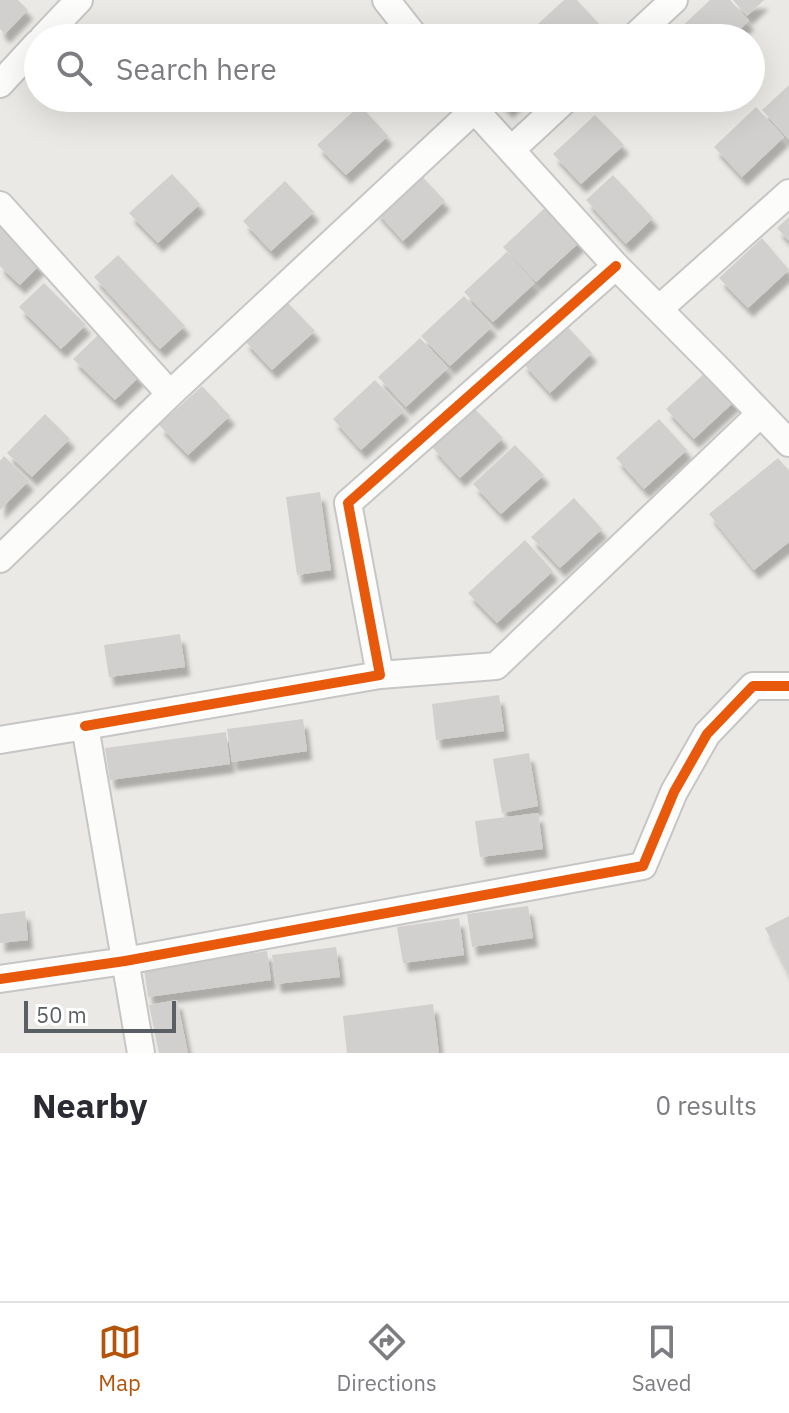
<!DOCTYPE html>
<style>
:root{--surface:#fff;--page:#f2f2f3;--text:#2b2b33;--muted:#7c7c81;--line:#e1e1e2;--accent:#b45309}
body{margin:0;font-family:"IBM Plex Sans",sans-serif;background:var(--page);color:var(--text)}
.scale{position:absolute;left:24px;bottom:20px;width:152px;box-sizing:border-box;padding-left:8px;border:4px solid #5a5f64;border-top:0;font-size:22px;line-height:28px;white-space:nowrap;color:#5a5f64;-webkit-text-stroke:6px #fff;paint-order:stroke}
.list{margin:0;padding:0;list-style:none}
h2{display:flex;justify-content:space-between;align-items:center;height:104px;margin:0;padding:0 32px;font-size:34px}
h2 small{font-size:26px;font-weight:400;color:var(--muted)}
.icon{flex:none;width:44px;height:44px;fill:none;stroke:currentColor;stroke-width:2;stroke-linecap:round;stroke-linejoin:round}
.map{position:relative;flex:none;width:789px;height:1053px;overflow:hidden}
.search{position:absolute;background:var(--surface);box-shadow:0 8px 32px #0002;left:24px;right:24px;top:24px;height:88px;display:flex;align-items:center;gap:20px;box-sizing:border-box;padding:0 28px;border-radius:44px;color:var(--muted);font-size:30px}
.sheet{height:248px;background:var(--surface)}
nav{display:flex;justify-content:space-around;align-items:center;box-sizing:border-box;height:112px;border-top:2px solid var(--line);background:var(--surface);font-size:22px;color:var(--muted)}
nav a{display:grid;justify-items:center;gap:4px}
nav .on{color:var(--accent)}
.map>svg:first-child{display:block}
</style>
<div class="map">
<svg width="789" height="1053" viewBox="0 0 789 1053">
<defs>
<filter id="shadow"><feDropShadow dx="5" dy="9" stdDeviation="2" flood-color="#0004"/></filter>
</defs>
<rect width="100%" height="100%" fill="#ebe9e5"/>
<path fill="#d2d0ce" filter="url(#shadow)" d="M0,0H18L28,10L5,34L0,29Z
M564,0H577L599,24L584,38H533L528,33Z
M710,0H730L749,21L730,38H686L678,30Z
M733,0H764L747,16Z
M789,85V140L762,110Z
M497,98H519L508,109Z
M360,105L388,136L346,175L317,145Z
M756,107L784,137L742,177L714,147Z
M595,115L624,145L581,184L553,154Z
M417,171L445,201L403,241L375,210Z
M172,174L200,204L158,243L129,213Z
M613,175L653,218L626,244L586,200Z
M285,181L314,212L271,251L243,221Z
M549,204L582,240L536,282L503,247Z
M789,217V241L777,228Z
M0,222L44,261L20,285L0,266Z
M762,238L789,270L748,308L719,278Z
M507,252L535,283L493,322L464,292Z
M118,255L185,326L160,349L94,277Z
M44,283L86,325L61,349L19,307Z
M464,296L492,327L450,366L421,336Z
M286,301L315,331L272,370L244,340Z
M564,323L592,353L550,393L522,362Z
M98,335L140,376L115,400L73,359Z
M420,338L448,368L406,407L378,377Z
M708,370L736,400L694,439L666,409Z
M375,380L404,411L361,450L333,419Z
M202,386L230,416L188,455L159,425Z
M474,408L503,438L460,478L432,447Z
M45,414L70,439L32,477L7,453Z
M659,419L687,450L644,489L616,458Z
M515,445L544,475L501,514L473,484Z
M4,456L29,481L0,510V461Z
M778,458L789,471V542L754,570L709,514Z
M320,492L331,570L297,575L286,497Z
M574,498L602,529L560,568L531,537Z
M525,540L553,571L497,623L468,593Z
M180,634L185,667L109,677L104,645Z
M499,695L504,731L436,740L432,704Z
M303,719L307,751L232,762L227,729Z
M226,732L230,764L110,780L105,748Z
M529,753L538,806L502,813L493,759Z
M538,813L543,849L480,857L475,821Z
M528,906L533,938L472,947L467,914Z
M25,911L28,940L0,943V914Z
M789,916V976L765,928Z
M459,918L464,955L403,963L397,927Z
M336,947L340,977L276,984L272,955Z
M267,951L271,980L148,997L144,968Z
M177,1000L188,1053H159L149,1005Z
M433,1004L439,1053H347L343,1016Z"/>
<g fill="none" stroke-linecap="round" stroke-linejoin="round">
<g stroke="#c6c6c6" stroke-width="30">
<path id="minor" d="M386,0L416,38
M43,38L79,0
M633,38L674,0
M0,84L38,43
M464,98L616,266L720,371L789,443
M511,150L567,98
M0,205L170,394
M659,309L789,193
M0,559L170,394L474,110
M380,675L496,666L760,414
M85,726L380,675L348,503L616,266
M0,740L85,726L141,1053
M0,979L125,961L643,866L674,792L707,734L753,686H789"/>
</g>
<use href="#minor" stroke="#fcfcfb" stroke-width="26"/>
<g stroke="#fff" stroke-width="15">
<path id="cycleway" d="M85,726L380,675L348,503L616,266
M0,979L125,961L643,866L674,792L707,734L753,686H789"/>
</g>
<use href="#cycleway" stroke="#e8590c" stroke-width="10"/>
</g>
</svg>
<div class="scale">50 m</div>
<div class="search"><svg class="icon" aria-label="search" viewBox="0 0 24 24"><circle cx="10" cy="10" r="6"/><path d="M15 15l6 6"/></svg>Search here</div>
</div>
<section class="sheet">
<h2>Nearby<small>0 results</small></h2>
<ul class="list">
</ul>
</section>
<nav>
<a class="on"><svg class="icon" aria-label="map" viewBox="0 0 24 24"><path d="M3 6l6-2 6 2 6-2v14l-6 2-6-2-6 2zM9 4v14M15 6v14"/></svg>Map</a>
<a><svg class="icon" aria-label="directions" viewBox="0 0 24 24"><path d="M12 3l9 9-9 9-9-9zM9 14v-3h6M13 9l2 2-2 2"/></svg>Directions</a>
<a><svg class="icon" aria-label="saved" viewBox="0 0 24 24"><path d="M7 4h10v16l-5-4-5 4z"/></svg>Saved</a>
</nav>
